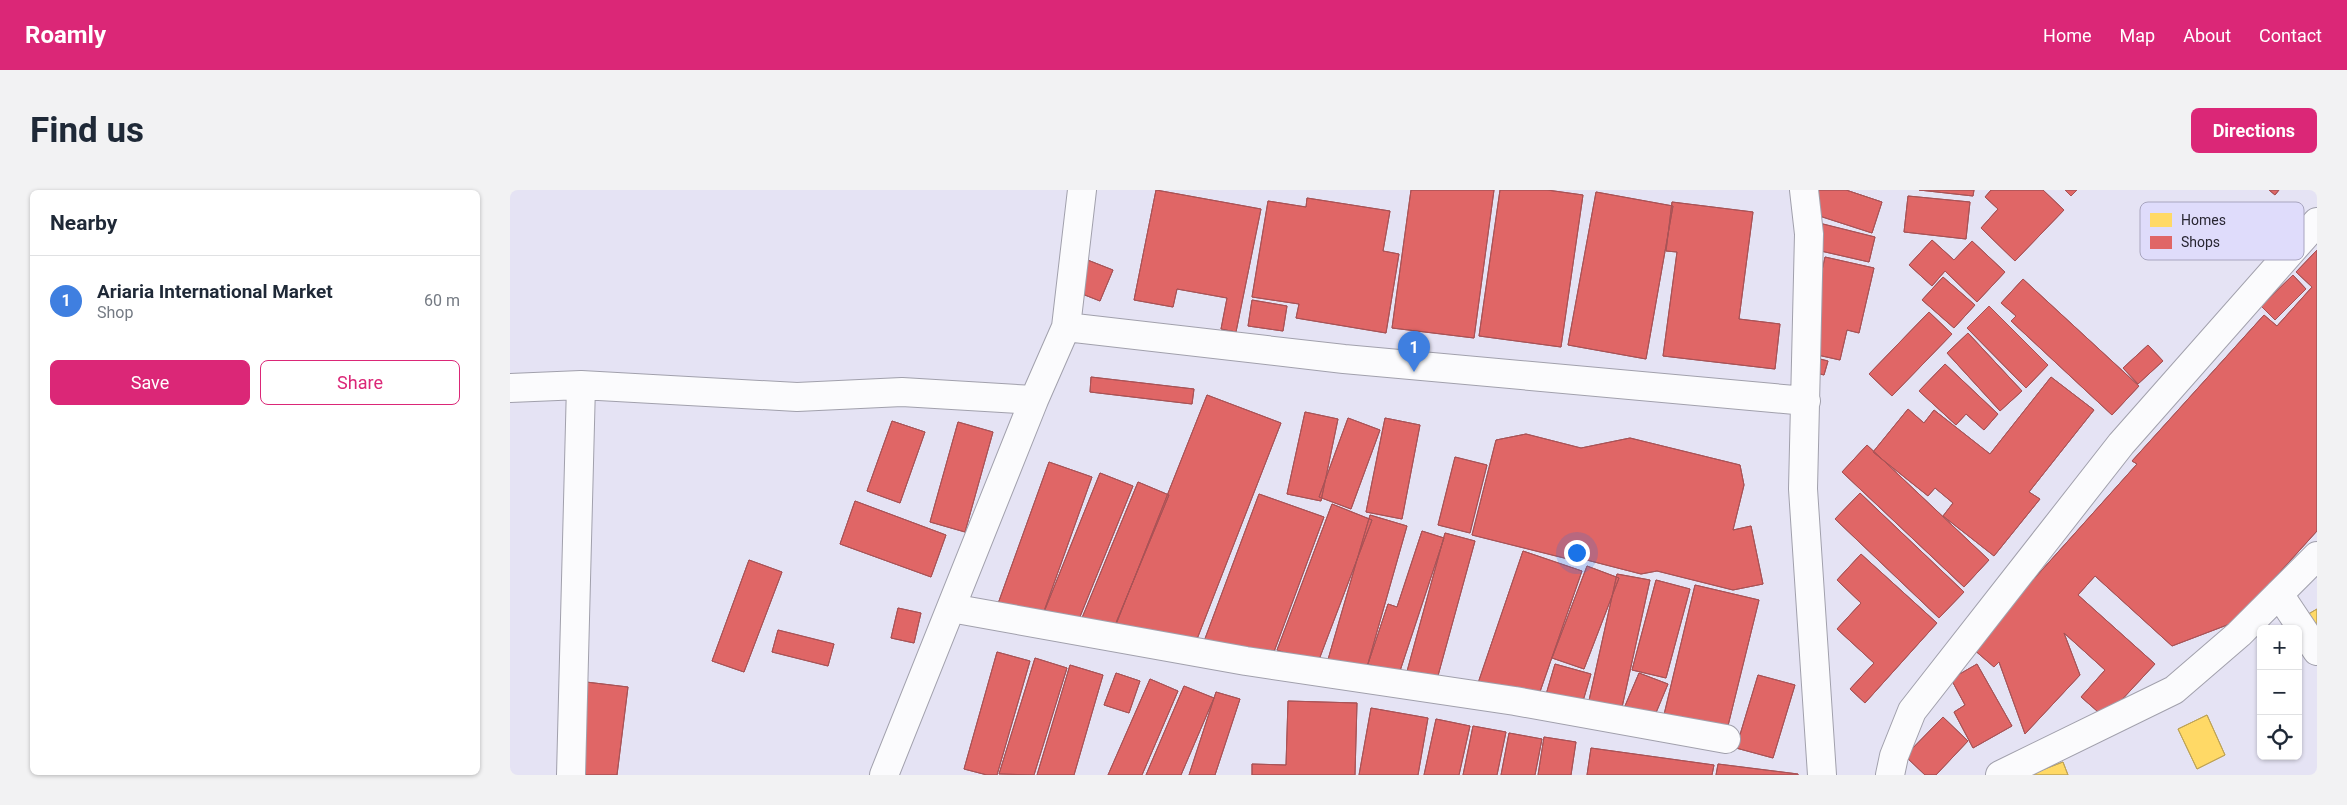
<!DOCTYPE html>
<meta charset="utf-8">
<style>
:root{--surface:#fff;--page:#f2f2f3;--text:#1f2937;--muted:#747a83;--line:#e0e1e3;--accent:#db2777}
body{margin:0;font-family:Roboto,sans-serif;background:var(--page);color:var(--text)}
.controls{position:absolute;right:15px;bottom:15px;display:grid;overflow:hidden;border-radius:8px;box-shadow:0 1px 4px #0004}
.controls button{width:45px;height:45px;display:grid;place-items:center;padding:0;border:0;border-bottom:1px solid var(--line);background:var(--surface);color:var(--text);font:25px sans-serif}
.you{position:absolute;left:1066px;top:362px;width:18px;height:18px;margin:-12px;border:4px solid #fff;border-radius:50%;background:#1a73e8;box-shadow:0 0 0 8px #1a73e833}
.badge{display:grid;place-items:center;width:32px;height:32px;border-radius:50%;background:var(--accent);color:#fff;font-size:16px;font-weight:700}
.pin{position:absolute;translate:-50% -41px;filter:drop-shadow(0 1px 2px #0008)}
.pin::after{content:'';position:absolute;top:26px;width:18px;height:15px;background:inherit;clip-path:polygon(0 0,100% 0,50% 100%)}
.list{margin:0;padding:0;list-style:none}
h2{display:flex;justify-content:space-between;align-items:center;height:65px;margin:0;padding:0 20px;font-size:21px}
h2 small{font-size:16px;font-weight:400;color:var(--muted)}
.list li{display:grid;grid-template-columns:32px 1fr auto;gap:15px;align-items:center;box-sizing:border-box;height:90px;padding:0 20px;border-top:1px solid var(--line)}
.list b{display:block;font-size:19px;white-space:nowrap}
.list p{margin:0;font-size:16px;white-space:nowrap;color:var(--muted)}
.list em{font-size:16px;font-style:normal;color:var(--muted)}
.actions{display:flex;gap:10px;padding:15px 20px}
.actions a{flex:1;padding:11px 0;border:1px solid var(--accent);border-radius:8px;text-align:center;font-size:18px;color:var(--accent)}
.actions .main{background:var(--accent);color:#fff}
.icon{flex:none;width:28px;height:28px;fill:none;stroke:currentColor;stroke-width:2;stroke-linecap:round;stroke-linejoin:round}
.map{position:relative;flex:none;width:1807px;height:585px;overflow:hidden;border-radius:8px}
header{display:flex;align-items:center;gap:30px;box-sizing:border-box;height:70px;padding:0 25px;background:var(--accent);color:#fff}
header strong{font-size:24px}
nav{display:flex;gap:28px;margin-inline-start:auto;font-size:18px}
.intro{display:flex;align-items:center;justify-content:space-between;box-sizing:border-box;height:120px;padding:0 30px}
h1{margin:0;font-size:35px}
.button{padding:12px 22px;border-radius:8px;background:var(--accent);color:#fff;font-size:18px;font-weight:700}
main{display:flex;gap:30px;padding:0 30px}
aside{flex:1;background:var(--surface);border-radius:8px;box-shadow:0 1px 4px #0004}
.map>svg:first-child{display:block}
</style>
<header>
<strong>Roamly</strong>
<nav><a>Home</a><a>Map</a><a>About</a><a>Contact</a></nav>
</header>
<div class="intro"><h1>Find us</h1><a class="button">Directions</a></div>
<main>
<aside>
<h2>Nearby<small></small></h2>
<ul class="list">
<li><span class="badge" style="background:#3f7fe0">1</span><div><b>Ariaria International Market</b><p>Shop</p></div><em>60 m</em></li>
</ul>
<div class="actions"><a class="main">Save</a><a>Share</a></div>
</aside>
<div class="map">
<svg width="1807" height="585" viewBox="0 0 1807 585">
<rect width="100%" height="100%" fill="#e5e3f4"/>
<path fill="#ffd966" stroke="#bea356" d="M1807,419V463L1788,430Z
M1807,419V463L1788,430Z
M1697,525L1715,565L1687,579L1668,539Z
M1697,525L1715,565L1687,579L1668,539Z
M1553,572L1558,585H1519Z
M1553,572L1558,585H1519Z"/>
<path fill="#e06666" stroke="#a95356" d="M646,0L751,19L726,142L711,139L717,108L667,99L663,117L624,110Z
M646,0L751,19L726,142L711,139L717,108L667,99L663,117L624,110Z
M901,0H984L964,148L882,138Z
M901,0H984L964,148L882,138Z
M990,0H1037L1073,5L1051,157L969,146Z
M990,0H1037L1073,5L1051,157L969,146Z
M1308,0H1336L1372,12L1362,43L1300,23Z
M1308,0H1336L1372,12L1362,43L1300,23Z
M1409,0H1464L1463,6Z
M1409,0H1464L1463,6Z
M1481,0H1533L1554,20L1505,71L1471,38L1488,19L1475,7Z
M1481,0H1533L1554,20L1505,71L1471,38L1488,19L1475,7Z
M1555,0H1567L1561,6Z
M1555,0H1567L1561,6Z
M1759,0H1769L1765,5Z
M1759,0H1769L1765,5Z
M1086,2L1163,16L1136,169L1058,155Z
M1086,2L1163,16L1136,169L1058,155Z
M1398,6L1460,12L1456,49L1394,42Z
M1398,6L1460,12L1456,49L1394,42Z
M797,8L880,21L873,61L889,64L876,143L786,128L789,114L742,107L758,11L796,17Z
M797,8L880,21L873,61L889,64L876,143L786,128L789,114L742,107L758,11L796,17Z
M1162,12L1243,22L1229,129L1270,134L1265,179L1153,166L1167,62L1156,61Z
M1162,12L1243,22L1229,129L1270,134L1265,179L1153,166L1167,62L1156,61Z
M1309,33L1365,47L1359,72L1302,59Z
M1309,33L1365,47L1359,72L1302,59Z
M1422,50L1444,70L1462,51L1495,82L1467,112L1435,81L1422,96L1399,75Z
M1422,50L1444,70L1462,51L1495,82L1467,112L1435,81L1422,96L1399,75Z
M1807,60V341L1725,432L1662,456L1585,386L1568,405L1645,474L1595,528L1571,507L1595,480L1554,443L1570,485L1515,544L1489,472L1484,477L1462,458L1627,274L1622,271L1754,125L1767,136L1802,97L1786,82Z
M1807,60V341L1725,432L1662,456L1585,386L1568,405L1645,474L1595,528L1571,507L1595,480L1554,443L1570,485L1515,544L1489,472L1484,477L1462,458L1627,274L1622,271L1754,125L1767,136L1802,97L1786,82Z
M1315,67L1364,78L1349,143L1337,140L1330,170L1294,162Z
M1315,67L1364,78L1349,143L1337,140L1330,170L1294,162Z
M575,69L603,80L590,111L562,100Z
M575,69L603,80L590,111L562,100Z
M1783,85L1796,99L1765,130L1751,116Z
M1783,85L1796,99L1765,130L1751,116Z
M1433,87L1465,115L1444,138L1412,110Z
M1433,87L1465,115L1444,138L1412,110Z
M1513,89L1629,196L1602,225L1501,131L1506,126L1491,113Z
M1513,89L1629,196L1602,225L1501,131L1506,126L1491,113Z
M742,110L777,116L773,141L738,136Z
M742,110L777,116L773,141L738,136Z
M1479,116L1538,175L1516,198L1457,138Z
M1479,116L1538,175L1516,198L1457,138Z
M1419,122L1442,144L1382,206L1359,184Z
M1419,122L1442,144L1382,206L1359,184Z
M1458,143L1512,201L1490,221L1437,163Z
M1458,143L1512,201L1490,221L1437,163Z
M1638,155L1653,171L1628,194L1613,178Z
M1638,155L1653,171L1628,194L1613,178Z
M1298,166L1318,171L1314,185L1295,180Z
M1298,166L1318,171L1314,185L1295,180Z
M1435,174L1488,224L1474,240L1456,224L1446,235L1409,201Z
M1435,174L1488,224L1474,240L1456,224L1446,235L1409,201Z
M581,187L684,199L682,214L580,202Z
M581,187L684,199L682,214L580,202Z
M1541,187L1584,220L1519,302L1530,309L1484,366L1433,326L1443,313L1425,298L1418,306L1363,262L1398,219L1414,233L1424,220L1480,264Z
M1541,187L1584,220L1519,302L1530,309L1484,366L1433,326L1443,313L1425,298L1418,306L1363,262L1398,219L1414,233L1424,220L1480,264Z
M697,205L771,233L682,462L601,447Z
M697,205L771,233L682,462L601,447Z
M795,222L828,229L811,311L777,304Z
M795,222L828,229L811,311L777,304Z
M838,228L870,240L841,319L809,307Z
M838,228L870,240L841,319L809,307Z
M875,228L910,235L892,329L856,322Z
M875,228L910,235L892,329L856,322Z
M382,231L415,242L390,313L357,301Z
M382,231L415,242L390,313L357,301Z
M448,232L483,242L455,342L420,332Z
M448,232L483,242L455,342L420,332Z
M1016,244L1071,258L1120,248L1230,275L1234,295L1223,340L1241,336L1253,394L1223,400L1147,381L1131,384L1065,367L1058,369L962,345L986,250Z
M1016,244L1071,258L1120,248L1230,275L1234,295L1223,340L1241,336L1253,394L1223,400L1147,381L1131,384L1065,367L1058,369L962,345L986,250Z
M1357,255L1479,370L1454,397L1332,282Z
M1357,255L1479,370L1454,397L1332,282Z
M945,267L977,275L960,343L928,335Z
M945,267L977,275L960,343L928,335Z
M539,272L582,287L528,438L485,422Z
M539,272L582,287L528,438L485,422Z
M590,283L623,296L563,444L530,432Z
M590,283L623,296L563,444L530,432Z
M628,292L659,305L598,452L567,440Z
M628,292L659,305L598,452L567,440Z
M1350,303L1454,402L1429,428L1325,329Z
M1350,303L1454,402L1429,428L1325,329Z
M749,304L814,327L758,478L693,454Z
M749,304L814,327L758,478L693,454Z
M345,311L436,345L421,387L330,354Z
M345,311L436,345L421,387L330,354Z
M822,314L862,330L807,475L767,460Z
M822,314L862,330L807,475L767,460Z
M860,325L897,336L855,484L817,473Z
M860,325L897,336L855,484L817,473Z
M912,341L934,348L889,484L858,474L878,414L887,417Z
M912,341L934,348L889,484L858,474L878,414L887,417Z
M935,343L965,351L926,493L896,485Z
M935,343L965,351L926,493L896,485Z
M1013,361L1072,381L1024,519L966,499Z
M1013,361L1072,381L1024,519L966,499Z
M1351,364L1427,433L1355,513L1340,499L1364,473L1327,439L1351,413L1327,390Z
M1351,364L1427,433L1355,513L1340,499L1364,473L1327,439L1351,413L1327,390Z
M239,370L272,382L234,482L202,471Z
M239,370L272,382L234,482L202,471Z
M1077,376L1109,388L1074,479L1042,468Z
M1077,376L1109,388L1074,479L1042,468Z
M1107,384L1140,390L1109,531L1076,524Z
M1107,384L1140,390L1109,531L1076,524Z
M1146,390L1180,399L1156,488L1122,480Z
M1146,390L1180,399L1156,488L1122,480Z
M1185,395L1249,410L1215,548L1152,533Z
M1185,395L1249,410L1215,548L1152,533Z
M388,418L411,423L404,453L381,448Z
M388,418L411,423L404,453L381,448Z
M268,440L324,454L318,476L262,462Z
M268,440L324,454L318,476L262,462Z
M487,462L520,471L487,585H477L454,579Z
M487,462L520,471L487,585H477L454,579Z
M525,468L557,478L524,585L489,584Z
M525,468L557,478L524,585L489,584Z
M1045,474L1081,484L1068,528L1032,518Z
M1045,474L1081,484L1068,528L1032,518Z
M1467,474L1502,536L1463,558L1444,522L1455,515L1441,489Z
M1467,474L1502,536L1463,558L1444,522L1455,515L1441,489Z
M560,475L593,485L564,585H527Z
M560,475L593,485L564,585H527Z
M606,483L630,491L619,523L594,515Z
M606,483L630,491L619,523L594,515Z
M1129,483L1158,494L1138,542L1109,530Z
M1129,483L1158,494L1138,542L1109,530Z
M1248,485L1285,495L1263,568L1226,558Z
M1248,485L1285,495L1263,568L1226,558Z
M640,489L668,501L632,585H598Z
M640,489L668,501L632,585H598Z
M76,492L118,497L107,585H60Z
M76,492L118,497L107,585H60Z
M674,496L704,508L671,585H636Z
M674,496L704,508L671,585H636Z
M706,502L730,509L705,585H679Z
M706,502L730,509L705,585H679Z
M778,511L847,513L845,585H742V574L776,575Z
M778,511L847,513L845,585H742V574L776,575Z
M861,518L918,528L908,585H849Z
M861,518L918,528L908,585H849Z
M1433,527L1458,551L1426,585H1415L1395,566Z
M1433,527L1458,551L1426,585H1415L1395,566Z
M926,529L960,536L949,585H914Z
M926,529L960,536L949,585H914Z
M963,536L996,542L987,585H953Z
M963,536L996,542L987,585H953Z
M999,543L1032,549L1025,585H991Z
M999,543L1032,549L1025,585H991Z
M1034,547L1066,552L1061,585H1028Z
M1034,547L1066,552L1061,585H1028Z
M1081,558L1204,575L1202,585H1077Z
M1081,558L1204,575L1202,585H1077Z
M1208,574L1288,584V585H1206Z
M1208,574L1288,584V585H1206Z"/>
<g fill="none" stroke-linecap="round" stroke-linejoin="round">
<g stroke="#a1a0ac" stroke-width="30">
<path id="street" d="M1294,0L1299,44L1293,299L1312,585
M556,137L834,169L1296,211
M0,198L71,195L287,207L392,202L524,210
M1769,404L1807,461
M441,418L736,471L1005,511L1216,549
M61,585L71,195
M374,585L524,210L556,137L572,0
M1380,585L1384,566L1402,521L1611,254L1807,32
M1490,585L1664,500L1729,444L1807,366"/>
</g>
<use href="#street" stroke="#fbfbfd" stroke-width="28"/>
</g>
<rect x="1630" y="12" width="164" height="58" rx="8" fill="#dfdcfb" stroke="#a8a5bf" stroke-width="1"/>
<rect x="1640" y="23" width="22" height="14" fill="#ffd966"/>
<rect x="1640" y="46" width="22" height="13" fill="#e06666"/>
<g font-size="14" fill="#282632">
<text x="1671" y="35">Homes</text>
<text x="1671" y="57">Shops</text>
</g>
</svg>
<div class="controls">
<button>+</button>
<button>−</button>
<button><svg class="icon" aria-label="locate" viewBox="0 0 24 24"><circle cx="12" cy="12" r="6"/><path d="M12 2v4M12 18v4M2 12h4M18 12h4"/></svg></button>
</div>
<div class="you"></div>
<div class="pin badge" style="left:904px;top:182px;background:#3f7fe0">1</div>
</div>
</main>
